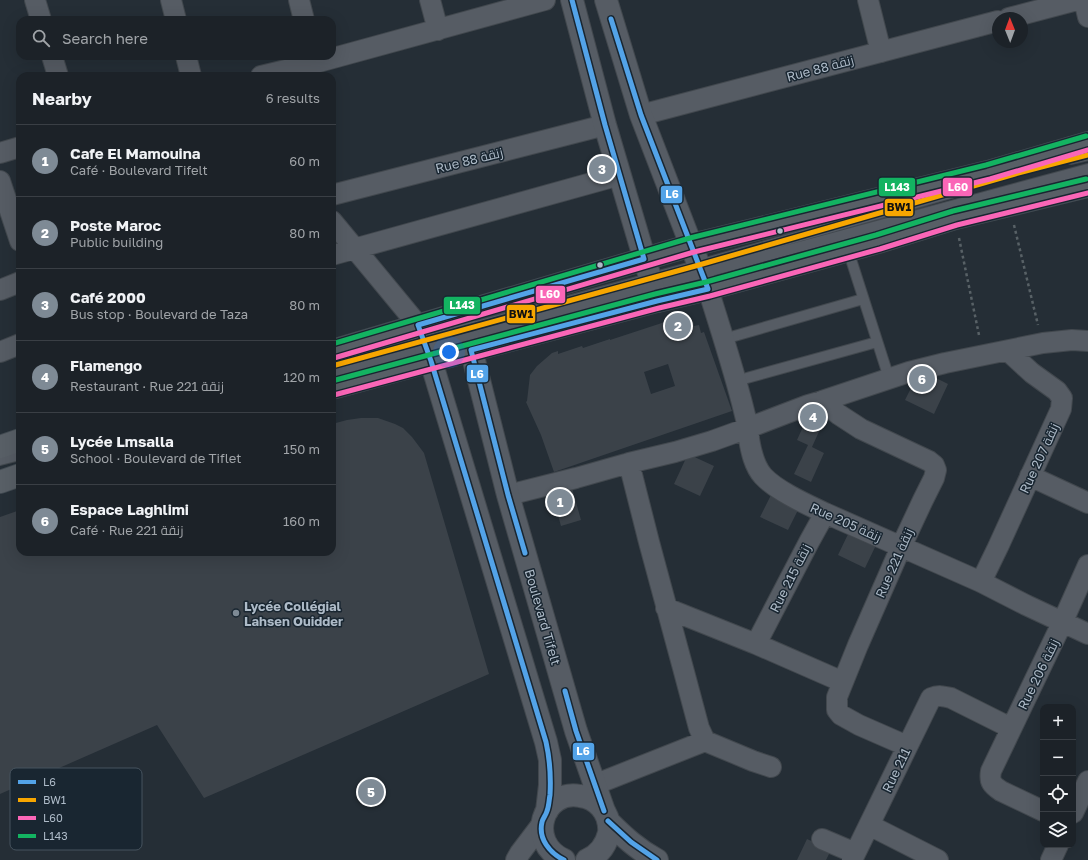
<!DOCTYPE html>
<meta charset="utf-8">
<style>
:root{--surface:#1c2228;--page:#292f34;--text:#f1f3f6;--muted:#a0a4a8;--line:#3a3f45;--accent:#7e8a95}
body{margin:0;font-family:"Golos Text",Cairo,sans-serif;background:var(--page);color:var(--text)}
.controls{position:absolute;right:12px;bottom:12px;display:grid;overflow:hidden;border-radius:8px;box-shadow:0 4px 16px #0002}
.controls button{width:36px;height:36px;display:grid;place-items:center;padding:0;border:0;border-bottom:1px solid var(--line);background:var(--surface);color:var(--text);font:20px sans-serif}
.compass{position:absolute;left:992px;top:12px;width:36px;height:36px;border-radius:50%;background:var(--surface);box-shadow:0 4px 16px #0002;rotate:359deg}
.you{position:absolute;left:449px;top:352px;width:14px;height:14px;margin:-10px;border:3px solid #fff;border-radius:50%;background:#1a73e8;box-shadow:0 0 0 6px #1a73e833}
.badge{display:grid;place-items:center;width:26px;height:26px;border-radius:50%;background:var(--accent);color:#fff;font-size:13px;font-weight:700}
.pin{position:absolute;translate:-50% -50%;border:2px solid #fff;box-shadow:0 1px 4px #0006}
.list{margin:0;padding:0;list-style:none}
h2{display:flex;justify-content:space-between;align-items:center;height:52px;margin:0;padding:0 16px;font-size:17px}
h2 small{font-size:13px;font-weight:400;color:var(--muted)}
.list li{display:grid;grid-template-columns:26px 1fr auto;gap:12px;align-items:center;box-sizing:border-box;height:72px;padding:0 16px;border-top:1px solid var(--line)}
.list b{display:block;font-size:15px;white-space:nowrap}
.list p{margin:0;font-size:13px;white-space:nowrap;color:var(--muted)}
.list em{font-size:13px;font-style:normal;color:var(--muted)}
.icon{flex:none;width:22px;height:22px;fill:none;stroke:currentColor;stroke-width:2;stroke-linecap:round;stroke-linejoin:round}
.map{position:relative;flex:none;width:1088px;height:860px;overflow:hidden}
.search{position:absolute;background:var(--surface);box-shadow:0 4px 16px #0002;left:16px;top:16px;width:320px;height:44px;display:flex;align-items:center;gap:10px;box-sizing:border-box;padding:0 14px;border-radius:12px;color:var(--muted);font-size:15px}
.panel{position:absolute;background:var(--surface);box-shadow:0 4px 16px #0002;left:16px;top:72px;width:320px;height:484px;border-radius:12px}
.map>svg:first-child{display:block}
</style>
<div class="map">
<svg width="1088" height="860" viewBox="0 0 1088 860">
<rect width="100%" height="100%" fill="#252e36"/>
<path fill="#3b4249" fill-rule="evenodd" d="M671,320L673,323L683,320L684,324L693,321L694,326L699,325L701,333L704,332L732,411L554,472L541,435L526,402L527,401L530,375L537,366L552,353L558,351V354L582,346L583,348L610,339V340ZM668,364L675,386L651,394L644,372Z
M920,370L948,384L934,414L905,400Z
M811,409L826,416L812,447L824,453L811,482L794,474L808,445L797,440Z
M361,418H378L395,424L403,428L412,437L424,453L489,674L204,798L157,725L0,794V517L20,510V552H332V424L347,420Z
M688,454L714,466L700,496L674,484Z
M572,488L581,520L561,526L552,494Z
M773,491L801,504L788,530L760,517Z
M850,530L877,543L865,568L838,555Z
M807,839L831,850L826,860H797Z"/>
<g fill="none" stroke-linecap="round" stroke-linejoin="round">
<g stroke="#42484e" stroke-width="12">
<path id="service" d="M1071,159L1088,155
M848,250L889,378
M724,339L863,299
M332,366L699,265L965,189
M332,374L426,348L1088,169
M736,381L877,342
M0,460L20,455"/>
</g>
<g stroke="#42484e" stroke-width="22">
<path id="minor" d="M35,0L41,20
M171,0L176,20
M299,0L304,20
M430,0L438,30
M868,0L881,52
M1084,0L1088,17
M1009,18L1077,0
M52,56L58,76
M186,56L191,76
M261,76L315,63L545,0
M641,115L998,21
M0,153L20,147
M0,181L20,241
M332,195L605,125
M332,221L418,325
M332,255L620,175
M708,289C720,327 732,364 742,403C744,411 746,419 748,427C749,431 749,435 749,439C751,451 754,466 763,476C777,491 806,504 825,513L981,582L1026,605L1088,634
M0,290L20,282
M0,352L20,344
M822,401L838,414L861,429L929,461L934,465L936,470L934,478L923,500L901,547L858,645L837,697V710L841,715L859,725L907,746
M629,463L649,542L683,668L699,728L705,741L753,761L771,767
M1030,476L1088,503
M508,495L576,478L629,463L675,452L712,441L748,428L808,405L822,401L909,372L945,363L1043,343L1072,340L1088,341
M981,582L998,547L1061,409L1062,398L1057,391L1032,373L1008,351
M666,608L756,644L843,682
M756,644L809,542L825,513
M585,797L596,787L604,781L705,741
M1043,811L1001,791C992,785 989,782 991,771L1063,621L1088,565
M1073,813L1088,781
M869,825L938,860
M822,839L855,853
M516,860L520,853L542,824
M852,860L931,698C938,695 943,696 951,698L1011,728
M1051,860L1058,845"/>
</g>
<g stroke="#42484e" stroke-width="24">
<path id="tertiary" d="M572,0L605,125L657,301
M606,0L641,115L708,289
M462,313L508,495L576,731L604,811
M418,325L431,361L546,742L550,760V785L547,811
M608,821C624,837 637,849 657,860
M564,860C525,842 543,789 580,796C588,797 596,801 601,807C607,814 610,823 609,833C606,845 599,855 587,860"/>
</g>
<g stroke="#424b52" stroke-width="24">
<path id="primary" d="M332,351L692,245L988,172L1088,143
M332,388L431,361L657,301L708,289L878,242L955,218L1088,186
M0,447L20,440
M0,482L20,475"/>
</g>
<path stroke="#586166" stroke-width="2.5" stroke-dasharray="3 3" stroke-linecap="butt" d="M1014,225L1038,325
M959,238L979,335"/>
<use href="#service" stroke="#565c64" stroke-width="10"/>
<use href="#minor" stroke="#565c64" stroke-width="20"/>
<use href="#tertiary" stroke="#565c64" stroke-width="22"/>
<use href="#primary" stroke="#585f66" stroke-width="22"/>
<g stroke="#192631" stroke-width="8">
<path id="bus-1" d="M525,553L508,495L471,350L657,301L708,289L641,115L611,19
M565,691L576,731L604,811
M608,821L631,842L657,860
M564,860C550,853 538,839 542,822C543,818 546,815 547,811C549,806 549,800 550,795C551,777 550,760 546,742L431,361L418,325L644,259L605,125L572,0"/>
</g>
<g stroke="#192631" stroke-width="8">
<path id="bus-2" d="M332,366L699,265L1015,174L1088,155"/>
</g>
<g stroke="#192631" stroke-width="8">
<path id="bus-3" d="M334,358L694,252L990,179L1088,150
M334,395L659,308L710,296L880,249L957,225L1088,193"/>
</g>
<g stroke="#192631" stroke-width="8">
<path id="bus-4" d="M332,344L690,238L986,165L1086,136
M332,381L655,294L706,282L876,235L953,211L1086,179"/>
</g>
<use href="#bus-1" stroke="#53a3e8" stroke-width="5"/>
<use href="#bus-2" stroke="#f7a600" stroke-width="5"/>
<use href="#bus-3" stroke="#fa66b7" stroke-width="5"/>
<use href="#bus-4" stroke="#13b361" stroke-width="5"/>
</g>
<g fill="#aebbc8" stroke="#192631" stroke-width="1.5">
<circle cx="780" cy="231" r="3.5"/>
<circle cx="600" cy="265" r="3.5"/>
</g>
<circle fill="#7e8a95" stroke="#192631" stroke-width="1.5" cx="236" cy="613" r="4"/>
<g text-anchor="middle" stroke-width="3" stroke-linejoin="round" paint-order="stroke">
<g font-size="13" fill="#aebbc8" stroke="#192631">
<text transform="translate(820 68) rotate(-15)" y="5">Rue 88 زنقة</text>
<text transform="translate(469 160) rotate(-14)" y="5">Rue 88 زنقة</text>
<text transform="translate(1039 458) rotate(-65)" y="5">Rue 207 زنقة</text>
<text transform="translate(846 522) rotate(24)" y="5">Rue 205 زنقة</text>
<text transform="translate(894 563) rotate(-66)" y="5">Rue 221 زنقة</text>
<text transform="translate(790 578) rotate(-63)" y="5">Rue 215 زنقة</text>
<text transform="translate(543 617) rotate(74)" y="5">Boulevard Tifelt</text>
<text transform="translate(1038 674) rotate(-64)" y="5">Rue 206 زنقة</text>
<text transform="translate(896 770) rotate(-64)" y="5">Rue 211</text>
</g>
<g font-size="13" font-weight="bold" fill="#aebbc8" stroke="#192631" text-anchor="start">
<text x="244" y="611">Lycée Collégial<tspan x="244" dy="15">Lahsen Ouidder</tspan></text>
</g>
</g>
<rect x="10" y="768" width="132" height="82" rx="6" fill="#192631" stroke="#46535e" stroke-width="1"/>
<rect x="18" y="780" width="18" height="4" fill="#53a3e8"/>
<rect x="18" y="798" width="18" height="4" fill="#f7a600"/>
<rect x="18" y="816" width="18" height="4" fill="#fa66b7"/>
<rect x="18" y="834" width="18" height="4" fill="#13b361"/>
<g font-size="11" fill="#aebbc8">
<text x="43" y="786">L6</text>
<text x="43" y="804">BW1</text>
<text x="43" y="822">L60</text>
<text x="43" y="840">L143</text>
</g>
<g stroke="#192631" stroke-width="1.5">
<rect x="878" y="177" width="38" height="20" rx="4" fill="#13b361"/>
<rect x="942" y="177" width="31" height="20" rx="4" fill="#fa66b7"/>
<rect x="660" y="185" width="23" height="19" rx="4" fill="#53a3e8"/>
<rect x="884" y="198" width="30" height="19" rx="4" fill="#f7a600"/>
<rect x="535" y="285" width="31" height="19" rx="4" fill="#fa66b7"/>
<rect x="443" y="296" width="38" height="19" rx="4" fill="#13b361"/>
<rect x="506" y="304" width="30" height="20" rx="4" fill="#f7a600"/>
<rect x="466" y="364" width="23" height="19" rx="4" fill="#53a3e8"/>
<rect x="572" y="742" width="23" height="19" rx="4" fill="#53a3e8"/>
</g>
<g font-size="11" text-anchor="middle" font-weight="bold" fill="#fff">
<text x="897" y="191">L143</text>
<text x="958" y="191">L60</text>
<text x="672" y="198">L6</text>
<text x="550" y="298">L60</text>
<text x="462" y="309">L143</text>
<text x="477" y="378">L6</text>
<text x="583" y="755">L6</text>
</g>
<g font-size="11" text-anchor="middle" font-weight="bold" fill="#111">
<text x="899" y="211">BW1</text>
<text x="521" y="318">BW1</text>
</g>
</svg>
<div class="controls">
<button>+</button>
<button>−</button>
<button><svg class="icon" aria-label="locate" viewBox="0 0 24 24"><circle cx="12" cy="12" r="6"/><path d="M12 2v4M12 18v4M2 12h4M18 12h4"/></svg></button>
<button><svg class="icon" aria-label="layers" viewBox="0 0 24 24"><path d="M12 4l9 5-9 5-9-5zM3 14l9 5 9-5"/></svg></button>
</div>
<svg class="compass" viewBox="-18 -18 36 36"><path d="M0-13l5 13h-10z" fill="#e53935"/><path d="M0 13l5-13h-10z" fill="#a0a4a8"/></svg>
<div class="you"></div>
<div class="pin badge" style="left:560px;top:502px">1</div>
<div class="pin badge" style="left:678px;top:326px">2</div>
<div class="pin badge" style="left:602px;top:169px">3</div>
<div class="pin badge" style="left:813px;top:417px">4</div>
<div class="pin badge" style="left:371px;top:792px">5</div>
<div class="pin badge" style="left:922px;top:379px">6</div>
<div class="search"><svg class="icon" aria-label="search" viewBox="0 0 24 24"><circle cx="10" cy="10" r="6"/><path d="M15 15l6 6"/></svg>Search here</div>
<section class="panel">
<h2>Nearby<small>6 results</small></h2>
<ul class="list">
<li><span class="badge">1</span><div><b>Cafe El Mamouina</b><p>Café · Boulevard Tifelt</p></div><em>60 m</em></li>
<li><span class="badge">2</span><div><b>Poste Maroc</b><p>Public building</p></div><em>80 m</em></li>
<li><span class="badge">3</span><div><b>Café 2000</b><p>Bus stop · Boulevard de Taza</p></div><em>80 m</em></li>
<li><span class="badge">4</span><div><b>Flamengo</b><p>Restaurant · Rue 221 زنقة</p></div><em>120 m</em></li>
<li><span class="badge">5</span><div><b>Lycée Lmsalla</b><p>School · Boulevard de Tiflet</p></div><em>150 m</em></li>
<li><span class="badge">6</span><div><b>Espace Laghlimi</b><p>Café · Rue 221 زنقة</p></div><em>160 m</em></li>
</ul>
</section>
</div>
